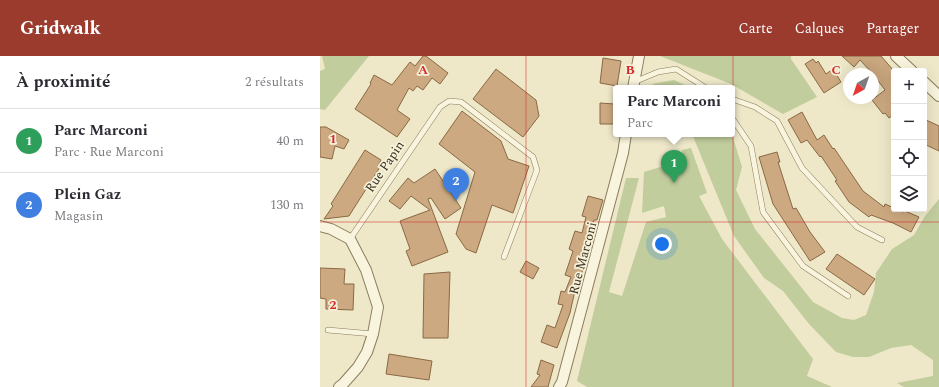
<!DOCTYPE html>
<html lang="fr">
<meta charset="utf-8">
<style>
:root{--surface:#fff;--page:#f2f2f3;--text:#2b2b33;--muted:#7c7c81;--line:#e1e1e2;--accent:#9a3b2e}
body{margin:0;font-family:Spectral,serif;background:var(--page);color:var(--text)}
.controls{position:absolute;right:12px;top:12px;display:grid;overflow:hidden;border-radius:4px;box-shadow:0 4px 16px #0002}
.controls button{width:36px;height:36px;display:grid;place-items:center;padding:0;border:0;border-bottom:1px solid var(--line);background:var(--surface);color:var(--text);font:20px sans-serif}
.compass{position:absolute;left:523px;top:12px;width:36px;height:36px;border-radius:50%;background:var(--surface);box-shadow:0 4px 16px #0002;rotate:220deg}
.you{position:absolute;left:342px;top:188px;width:14px;height:14px;margin:-10px;border:3px solid #fff;border-radius:50%;background:#1a73e8;box-shadow:0 0 0 6px #1a73e833}
.badge{display:grid;place-items:center;width:26px;height:26px;border-radius:50%;background:var(--accent);color:#fff;font-size:13px;font-weight:700}
.pin{position:absolute;translate:-50% -33px;filter:drop-shadow(0 1px 2px #0008)}
.pin::after{content:'';position:absolute;top:21px;width:14px;height:12px;background:inherit;clip-path:polygon(0 0,100% 0,50% 100%)}
.popup{position:absolute;left:293px;top:29px;width:122px;height:52px;box-sizing:border-box;display:grid;place-content:center;border-radius:4px;background:var(--surface);filter:drop-shadow(0 1px 3px #0005);font-size:13px;white-space:nowrap;color:var(--muted)}
.popup b{font-size:15px;color:var(--text)}
.popup::after{content:'';position:absolute;left:50%;top:100%;margin-left:-8px;border:8px solid transparent;border-top-color:var(--surface)}
.list{margin:0;padding:0;list-style:none}
h2{display:flex;justify-content:space-between;align-items:center;height:52px;margin:0;padding:0 16px;font-size:17px}
h2 small{font-size:13px;font-weight:400;color:var(--muted)}
.list li{display:grid;grid-template-columns:26px 1fr auto;gap:12px;align-items:center;box-sizing:border-box;height:64px;padding:0 16px;border-top:1px solid var(--line)}
.list b{display:block;font-size:15px;white-space:nowrap}
.list p{margin:0;font-size:13px;white-space:nowrap;color:var(--muted)}
.list em{font-size:13px;font-style:normal;color:var(--muted)}
.icon{flex:none;width:22px;height:22px;fill:none;stroke:currentColor;stroke-width:2;stroke-linecap:round;stroke-linejoin:round}
.map{position:relative;flex:none;width:619px;height:331px;overflow:hidden}
header{display:flex;align-items:center;gap:24px;box-sizing:border-box;height:56px;padding:0 20px;background:var(--accent);color:#fff}
header strong{font-size:19px}
nav{display:flex;gap:22px;margin-inline-start:auto;font-size:14px}
main{display:flex}
aside{flex:1;background:var(--surface)}
.map>svg:first-child{display:block}
</style>
<header>
<strong>Gridwalk</strong>
<nav><a>Carte</a><a>Calques</a><a>Partager</a></nav>
</header>
<main>
<aside>
<h2>À proximité<small>2 résultats</small></h2>
<ul class="list">
<li><span class="badge" style="background:#2e9e5b">1</span><div><b>Parc Marconi</b><p>Parc · Rue Marconi</p></div><em>40 m</em></li>
<li><span class="badge" style="background:#3f7fe0">2</span><div><b>Plein Gaz</b><p>Magasin</p></div><em>130 m</em></li>
</ul>
</aside>
<div class="map">
<svg width="619" height="331" viewBox="0 0 619 331">
<rect width="100%" height="100%" fill="#eee8c9"/>
<path fill="#c1cd9d" d="M2,0H49L5,54L0,53V15L5,13Z
M340,0H471V3L497,41L463,58L411,28Z
M354,24L371,32H341L332,28Z
M372,78H412L422,111L416,134L435,173L493,246L522,262L534,264L546,259L554,236L556,217L572,193L594,179L605,160L619,143V331H584L577,327L613,320V304L591,289L571,292L549,301H533L516,296L489,268L463,235L444,222L414,180Z
M371,92L387,137L379,140L402,183L493,303L487,320L512,331H267L257,325L306,122H319L289,236L302,240L326,166L346,161L344,150L322,157L324,116L364,104L362,94Z"/>
<path fill="#cca980" stroke="#8a6944" d="M103,0H106L128,17L120,28L112,22L103,34L97,30L93,35L89,32L77,54L90,63L77,81L35,53L51,28L50,27L54,19L72,29L90,6L95,10Z
M522,0H561L574,15V58L569,62L565,57L563,58L552,44L565,34L553,18L540,4L534,11Z
M283,2L301,5L297,30L280,27Z
M493,3L496,7L498,5L506,18L513,13L521,26L504,37L485,8Z
M176,13L216,44L219,60L203,81L153,43Z
M280,47L295,48V68H280Z
M142,55L181,85L188,103L209,110L193,157L172,149L156,197L146,193L136,178L155,116L119,88Z
M482,56L497,84L504,79L513,93L514,92L543,135L564,151L565,148L574,152V153L584,156L585,155L599,161L591,176L573,167L551,159L549,161L529,146L515,125L517,124L501,100L500,101L487,84L481,87L468,64Z
M604,63L619,70V95L604,88Z
M0,71H6L29,84L24,93L15,90L12,103L0,101Z
M45,94L61,104L58,110L60,111L29,160L4,163L13,150L11,148Z
M457,96L460,106H458L473,153L476,152L490,176L505,196L490,205L453,148L439,101Z
M115,113L141,152L125,163L111,142L108,143L128,196L92,210L86,195L90,193L80,165L110,154L91,140L80,153L69,145L88,122L94,127Z
M268,140L283,144L277,164H274L262,207L265,208L254,239L250,257L237,292L221,286L227,269L235,272L243,249L238,248L241,235L245,236L251,221L245,219L253,195L249,193L255,175L262,177L266,161L262,160Z
M517,198L555,223L544,239L506,213Z
M206,205L219,212L213,223L200,216Z
M0,212L25,213L24,228H34L33,254L6,253V243L0,242Z
M130,216L128,282H103L104,218Z
M69,298L112,305L109,324L66,318Z
M221,304L234,309L228,331H211L220,319L217,318Z"/>
<g fill="none" stroke-linecap="round" stroke-linejoin="round">
<g stroke="#8b7c5e" stroke-width="6">
<path id="service" d="M314,26L338,16L356,13L386,32
M412,43L435,51L457,65L482,112L537,171L562,184
M412,62L431,90L443,156L483,210L528,240
M30,183L120,51L129,45L141,46L213,101L217,114L184,201
M8,274L53,278"/>
</g>
<g stroke="#8b7c5e" stroke-width="12">
<path id="minor" d="M576,0L592,15
M604,26L619,40
M313,32L319,0
M0,170L11,173L30,183L46,214L58,251L53,278L47,296L38,311L23,328L19,331
M239,331L242,326L303,97L306,78"/>
</g>
<use href="#service" stroke="#f9f4dd" stroke-width="5"/>
<use href="#minor" stroke="#f9f4dd" stroke-width="10"/>
</g>
<path fill="none" stroke="#d62828" stroke-width="1" stroke-opacity="0.55" d="M206,0V331M413,0V331M0,166H619"/>
<g text-anchor="middle" stroke-width="3.5" stroke-linejoin="round" paint-order="stroke">
<g font-size="13" fill="#3c3121" stroke="#f6f1d9">
<text transform="translate(64 110) rotate(-56)" y="5">Rue Papin</text>
<text transform="translate(262 202) rotate(-75)" y="5">Rue Marconi</text>
</g>
</g>
<g font-size="13" text-anchor="middle" font-weight="bold" fill="#d62828" stroke="#f6f1d9" stroke-width="3.5" stroke-linejoin="round" paint-order="stroke">
<text x="103" y="18">A</text>
<text x="310" y="18">B</text>
<text x="516" y="18">C</text>
<text x="13" y="87">1</text>
<text x="13" y="253">2</text>
</g>
</svg>
<div class="controls">
<button>+</button>
<button>−</button>
<button><svg class="icon" aria-label="locate" viewBox="0 0 24 24"><circle cx="12" cy="12" r="6"/><path d="M12 2v4M12 18v4M2 12h4M18 12h4"/></svg></button>
<button><svg class="icon" aria-label="layers" viewBox="0 0 24 24"><path d="M12 4l9 5-9 5-9-5zM3 14l9 5 9-5"/></svg></button>
</div>
<svg class="compass" viewBox="-18 -18 36 36"><path d="M0-13l5 13h-10z" fill="#e53935"/><path d="M0 13l5-13h-10z" fill="#7c7c81"/></svg>
<div class="you"></div>
<div class="pin badge" style="left:354px;top:127px;background:#2e9e5b">1</div>
<div class="popup"><b>Parc Marconi</b>Parc</div>
<div class="pin badge" style="left:136px;top:145px;background:#3f7fe0">2</div>
</div>
</main>
